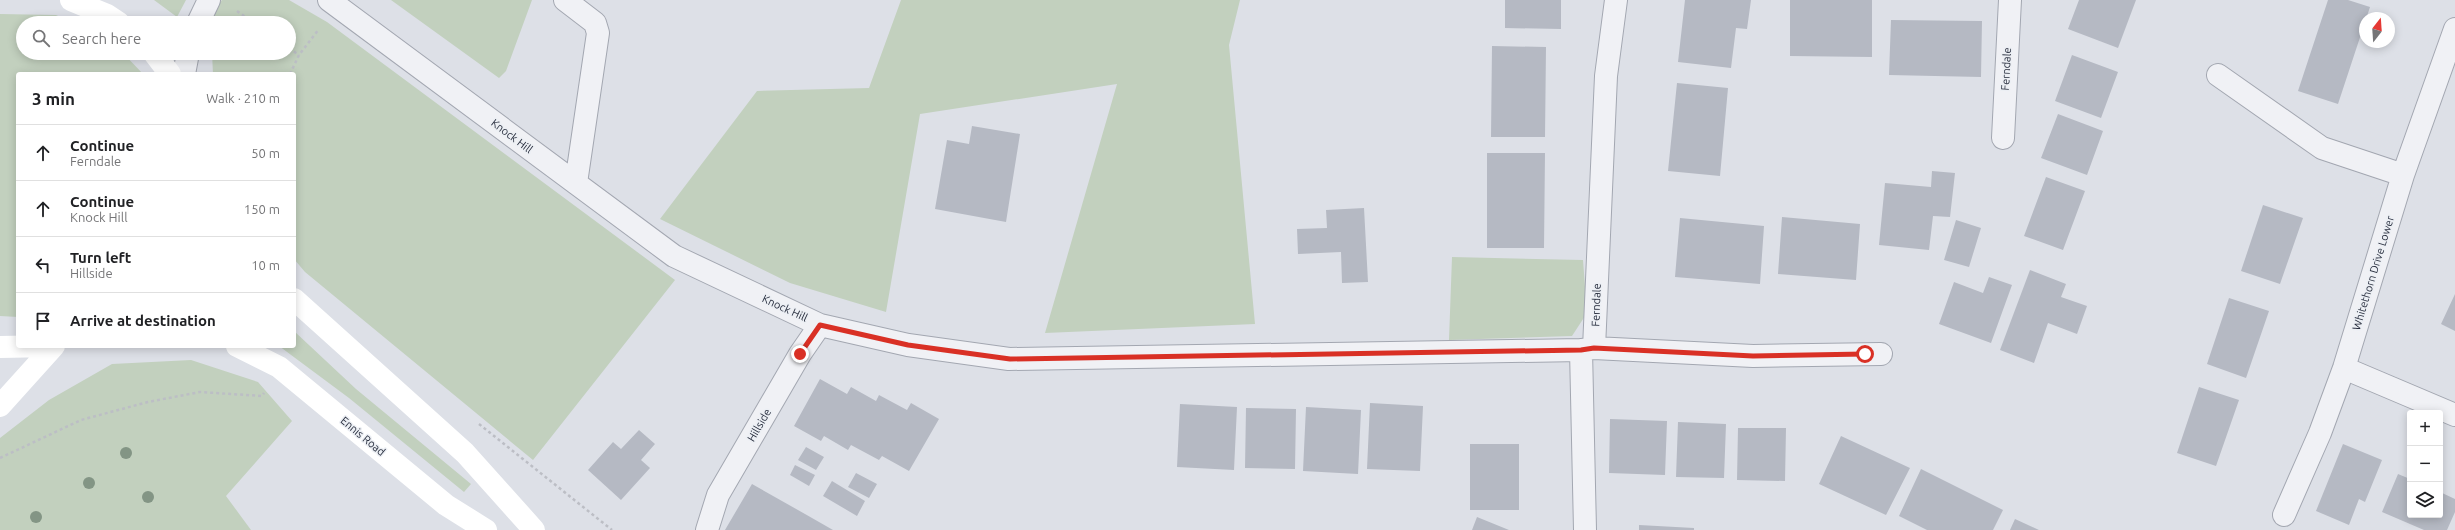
<!DOCTYPE html>
<meta charset="utf-8">
<style>
:root{--surface:#fff;--page:#f6f6f6;--text:#202124;--muted:#757577;--line:#e0e0e0}
body{margin:0;font-family:Ubuntu,sans-serif;background:var(--page);color:var(--text)}
.controls{position:absolute;right:12px;bottom:12px;display:grid;overflow:hidden;border-radius:4px;box-shadow:0 2px 10px #0003}
.controls button{width:36px;height:36px;display:grid;place-items:center;padding:0;border:0;border-bottom:1px solid var(--line);background:var(--surface);color:var(--text);font:20px sans-serif}
.compass{position:absolute;left:2359px;top:12px;width:36px;height:36px;border-radius:50%;background:var(--surface);box-shadow:0 2px 10px #0003;rotate:17deg}
.stop{position:absolute;width:12px;height:12px;margin:-9px;border:3px solid #d93025;border-radius:50%;background:#fff}
.stop.end{background:#d93025;border-color:#fff;box-shadow:0 1px 4px #0008}
.list{margin:0;padding:0;list-style:none}
h2{display:flex;justify-content:space-between;align-items:center;height:52px;margin:0;padding:0 16px;font-size:17px}
h2 small{font-size:13px;font-weight:400;color:var(--muted)}
.list li{display:grid;grid-template-columns:26px 1fr auto;gap:12px;align-items:center;box-sizing:border-box;height:56px;padding:0 16px;border-top:1px solid var(--line)}
.list b{display:block;font-size:15px;white-space:nowrap}
.list p{margin:0;font-size:13px;white-space:nowrap;color:var(--muted)}
.list em{font-size:13px;font-style:normal;color:var(--muted)}
.icon{flex:none;width:22px;height:22px;fill:none;stroke:currentColor;stroke-width:2;stroke-linecap:round;stroke-linejoin:round}
.map{position:relative;flex:none;width:2455px;height:530px;overflow:hidden}
.search{position:absolute;background:var(--surface);box-shadow:0 2px 10px #0003;left:16px;top:16px;width:280px;height:44px;display:flex;align-items:center;gap:10px;box-sizing:border-box;padding:0 14px;border-radius:22px;color:var(--muted);font-size:15px}
.panel{position:absolute;background:var(--surface);box-shadow:0 2px 10px #0003;left:16px;top:72px;width:280px;height:276px;border-radius:4px}
.map>svg:first-child{display:block}
</style>
<div class="map">
<svg width="2455" height="530" viewBox="0 0 2455 530">
<rect width="100%" height="100%" fill="#dde0e7"/>
<path fill="#c2d0be" d="M154,0H186L177,17Z
M222,0H289L327,22L675,280L533,460L305,272L294,259V74H213L212,53H289V23H210V13Z
M391,0H532L506,71L499,78Z
M901,0H1240L1229,45L1255,324L1045,333L1117,84L920,114L886,312L790,283L660,219L757,91L869,88Z
M0,14L56,15L73,23H23V53H123L143,74H18V317L0,316Z
M1452,257L1583,260L1587,313L1572,336L1449,340Z
M294,331L356,389L471,484L464,492L349,398L279,346H294Z
M191,360L258,382L292,421L226,496L251,530H0V438L49,400L112,364Z"/>
<path fill="#b5b9c3" d="M1505,0H1561V29L1505,28Z
M1685,0H1751L1747,29L1736,28L1731,68L1678,62Z
M1790,0H1872V57L1790,56Z
M2079,0H2136L2118,48L2068,29Z
M2328,0H2348L2370,7L2338,104L2298,91Z
M1891,20L1982,21L1981,77L1889,75Z
M1492,46L1546,47L1545,137H1491Z
M2072,55L2118,72L2101,118L2055,101Z
M1677,83L1728,88L1720,176L1668,171Z
M2058,114L2103,131L2087,175L2041,158Z
M972,126L1020,134L1006,222L935,209L947,140L969,144Z
M1487,153H1545L1544,248H1487Z
M1932,171L1955,173L1950,217L1933,216L1929,250L1879,245L1885,183L1931,187Z
M2046,177L2085,191L2063,250L2024,236Z
M2263,205L2303,218L2280,284L2241,271Z
M1364,208L1368,282L1342,283L1341,252L1298,254L1297,229L1327,228L1326,210Z
M1782,217L1860,224L1856,280L1778,274Z
M1680,218L1764,226L1760,284L1675,277Z
M1956,220L1981,228L1969,267L1944,260Z
M2030,270L2066,284L2061,297L2087,306L2077,334L2048,323L2034,363L2000,350Z
M1989,277L2012,285L1991,343L1939,324L1954,282L1983,293Z
M2455,294V331L2441,324Z
M2229,298L2269,311L2246,378L2207,364Z
M820,379L847,394L851,387L876,401L879,395L907,410L911,403L939,419L909,471L882,456L879,460L851,445L848,450L824,436L821,441L794,426Z
M2199,387L2239,400L2216,466L2177,453Z
M1370,403L1423,406L1420,471L1367,469Z
M1180,404L1237,407L1234,470L1177,467Z
M1306,407L1361,410L1358,474L1303,471Z
M1246,408L1296,409L1295,469L1245,468Z
M1610,419L1667,421L1665,475L1609,473Z
M1678,422L1726,424L1724,478L1676,477Z
M1738,428H1786L1785,481L1737,480Z
M639,430L655,444L641,460L650,468L621,500L588,470L613,442L621,449Z
M1841,436L1910,468L1886,515L1819,484Z
M1470,444H1519V510H1470Z
M2343,444L2382,460L2365,502L2359,499L2349,525L2316,511Z
M806,447L824,457L816,470L798,460Z
M795,465L815,475L809,486L790,475Z
M1921,469L2003,510L1993,530H1927L1899,516Z
M856,473L877,484L869,498L848,487Z
M2398,474L2410,479V515H2440V492L2455,499V512L2447,530H2424L2382,512Z
M832,481L865,501L857,516L823,496Z
M752,484L805,514L833,530H725Z
M1477,517L1509,530H1472Z
M2015,519L2039,530H2010Z
M1639,525L1694,528V530H1639Z"/>
<g fill="none" stroke-linecap="round" stroke-linejoin="round">
<g stroke="#a3a7b1" stroke-width="24">
<path id="minor" d="M329,0L674,256L820,325L908,345L1009,359L1581,350L1594,348L1753,356L1881,354
M565,0L595,23L598,33L576,183
M2218,75L2322,148L2403,175
M2003,138L2010,0
M1594,348L1606,76L1616,0
M1581,350L1585,530
M2344,368L2455,415
M2284,515L2320,433L2344,368L2403,175L2455,29
M707,530L718,495L800,354L820,325"/>
</g>
<g stroke="#a3a7b1" stroke-width="24">
<path id="tertiary" d="M198,23L209,0
M184,74L188,53"/>
</g>
<path stroke="#bcbec5" stroke-width="2.5" stroke-dasharray="3 3" stroke-linecap="butt" d="M237,11L254,23
M289,48L299,55
M290,74L299,55L319,29
M479,424L612,530
M0,458L81,420L148,402L200,392L262,396L264,393"/>
<use href="#minor" stroke="#f0f1f5" stroke-width="22"/>
<use href="#tertiary" stroke="#f0f1f5" stroke-width="22"/>
<path stroke="#fff" stroke-width="22" d="M71,0L107,15L119,23
M154,53L170,74
M294,299L465,453L534,530
M237,346L279,367L446,505L486,530
M0,347L51,346
M0,406L54,346"/>
</g>
<g fill="#839585">
<circle cx="126" cy="453" r="6"/>
<circle cx="89" cy="483" r="6"/>
<circle cx="148" cy="497" r="6"/>
<circle cx="36" cy="517" r="6"/>
</g>
<g fill="none" stroke-linecap="round" stroke-linejoin="round">
<path stroke="#d93025" stroke-width="5" d="M800,354L820,325L908,345L1010,359L1581,350L1594,348L1753,356L1865,354"/>
</g>
<g text-anchor="middle" stroke-width="3" stroke-linejoin="round" paint-order="stroke">
<g font-size="11" fill="#272d3d" stroke="#eceff4">
<text transform="translate(2006 69) rotate(-87)" y="4">Ferndale</text>
<text transform="translate(512 136) rotate(37)" y="4">Knock Hill</text>
<text transform="translate(2373 273) rotate(-73)" y="4">Whitethorn Drive Lower</text>
<text transform="translate(1596 305) rotate(-88)" y="4">Ferndale</text>
<text transform="translate(785 308) rotate(25)" y="4">Knock Hill</text>
<text transform="translate(759 425) rotate(-60)" y="4">Hillside</text>
<text transform="translate(363 436) rotate(40)" y="4">Ennis Road</text>
</g>
</g>
</svg>
<div class="controls">
<button>+</button>
<button>−</button>
<button><svg class="icon" aria-label="layers" viewBox="0 0 24 24"><path d="M12 4l9 5-9 5-9-5zM3 14l9 5 9-5"/></svg></button>
</div>
<svg class="compass" viewBox="-18 -18 36 36"><path d="M0-13l5 13h-10z" fill="#e53935"/><path d="M0 13l5-13h-10z" fill="#757577"/></svg>
<div class="stop" style="left:1865px;top:354px"></div>
<div class="stop end" style="left:800px;top:354px"></div>
<div class="search"><svg class="icon" aria-label="search" viewBox="0 0 24 24"><circle cx="10" cy="10" r="6"/><path d="M15 15l6 6"/></svg>Search here</div>
<section class="panel">
<h2>3 min<small>Walk · 210 m</small></h2>
<ul class="list">
<li><svg class="icon" aria-label="ahead" viewBox="0 0 24 24"><path d="M12 20V5M6 11l6-6 6 6"/></svg><div><b>Continue</b><p>Ferndale</p></div><em>50 m</em></li>
<li><svg class="icon" aria-label="ahead" viewBox="0 0 24 24"><path d="M12 20V5M6 11l6-6 6 6"/></svg><div><b>Continue</b><p>Knock Hill</p></div><em>150 m</em></li>
<li><svg class="icon" aria-label="left" viewBox="0 0 24 24"><path d="M17 20v-9H6M10 6l-5 5 5 5"/></svg><div><b>Turn left</b><p>Hillside</p></div><em>10 m</em></li>
<li><svg class="icon" aria-label="arrive" viewBox="0 0 24 24"><path d="M6 21V4h12l-3 4 3 4H6"/></svg><div><b>Arrive at destination</b></div></li>
</ul>
</section>
</div>
